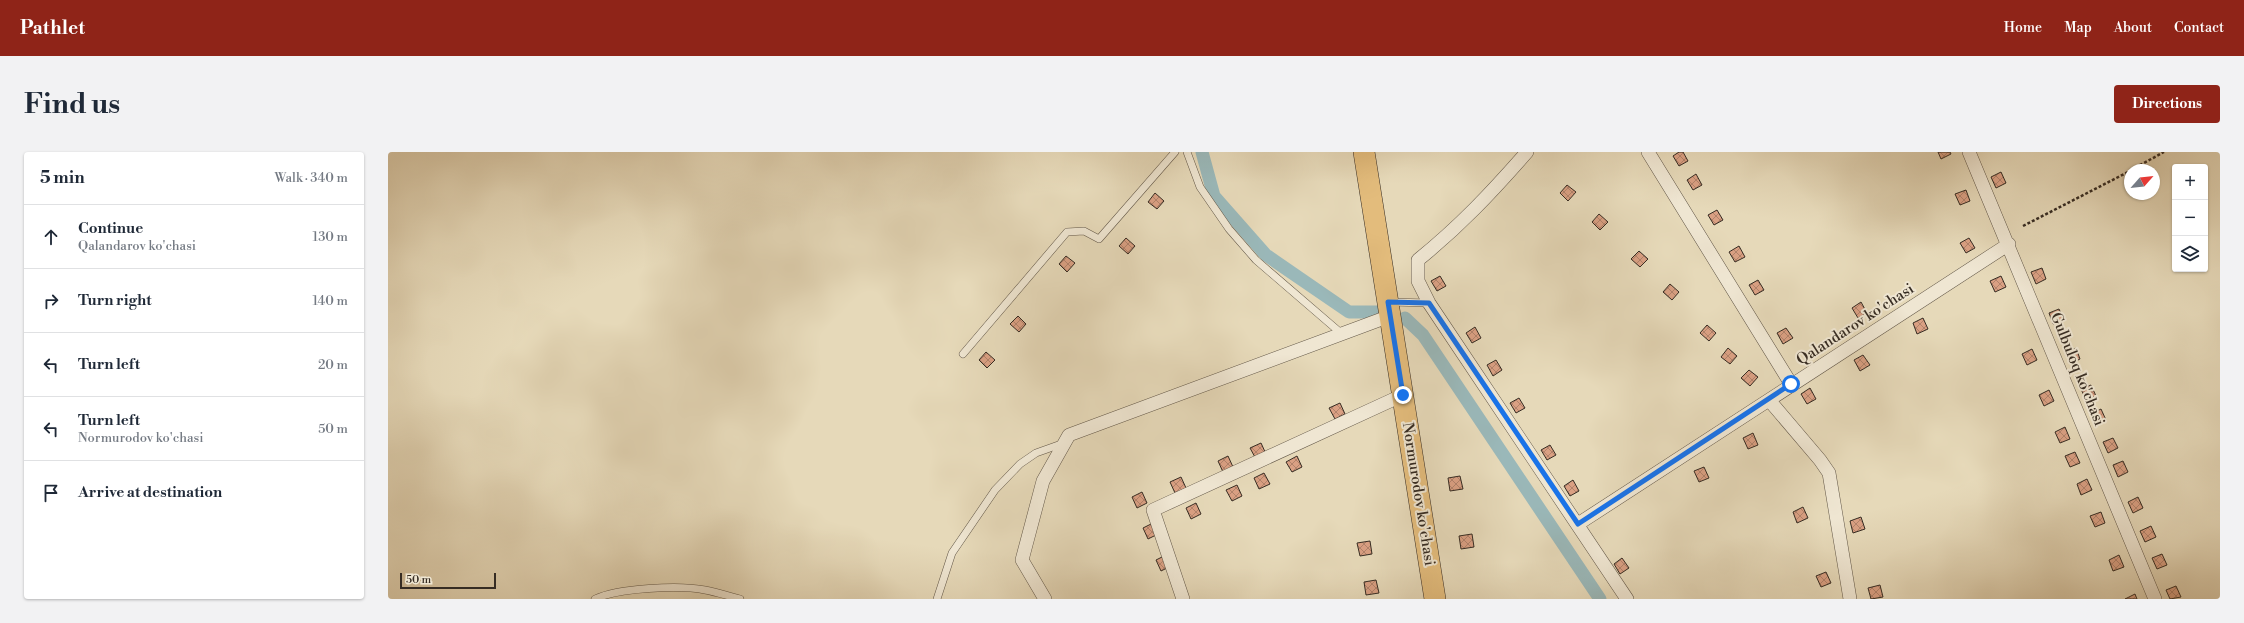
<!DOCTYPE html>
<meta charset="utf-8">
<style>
:root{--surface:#fff;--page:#f2f2f3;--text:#1f2937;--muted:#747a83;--line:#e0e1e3;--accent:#8f2418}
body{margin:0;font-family:"Libre Bodoni",serif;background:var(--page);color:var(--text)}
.controls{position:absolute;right:12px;top:12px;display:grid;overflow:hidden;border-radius:4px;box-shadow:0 1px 3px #0004}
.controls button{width:36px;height:36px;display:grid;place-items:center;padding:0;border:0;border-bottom:1px solid var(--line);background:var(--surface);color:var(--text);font:20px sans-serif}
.compass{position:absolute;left:1736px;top:12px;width:36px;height:36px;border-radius:50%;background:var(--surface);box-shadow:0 1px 3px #0004;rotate:63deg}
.scale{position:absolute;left:12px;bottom:10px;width:96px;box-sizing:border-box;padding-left:4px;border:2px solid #362c23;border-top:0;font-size:11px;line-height:14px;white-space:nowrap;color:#362c23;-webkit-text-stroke:3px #efe6d2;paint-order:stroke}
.stop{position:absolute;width:12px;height:12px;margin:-9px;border:3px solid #1a73e8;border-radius:50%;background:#fff}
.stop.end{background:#1a73e8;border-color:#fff;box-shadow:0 1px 4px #0008}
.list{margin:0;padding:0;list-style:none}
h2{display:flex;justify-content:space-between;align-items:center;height:52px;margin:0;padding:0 16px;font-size:17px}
h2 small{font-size:13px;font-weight:400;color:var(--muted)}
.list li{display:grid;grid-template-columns:26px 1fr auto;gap:12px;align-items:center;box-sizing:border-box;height:64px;padding:0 16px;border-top:1px solid var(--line)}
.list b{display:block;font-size:15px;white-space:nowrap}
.list p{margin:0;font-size:13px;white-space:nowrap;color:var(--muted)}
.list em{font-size:13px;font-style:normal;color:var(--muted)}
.icon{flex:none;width:22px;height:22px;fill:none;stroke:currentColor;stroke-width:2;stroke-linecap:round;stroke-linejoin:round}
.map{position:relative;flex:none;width:1832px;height:447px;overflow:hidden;border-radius:4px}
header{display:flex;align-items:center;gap:24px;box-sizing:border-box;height:56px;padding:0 20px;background:var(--accent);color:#fff}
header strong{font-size:19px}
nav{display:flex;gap:22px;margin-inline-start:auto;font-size:14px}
.intro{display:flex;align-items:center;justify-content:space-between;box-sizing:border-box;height:96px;padding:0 24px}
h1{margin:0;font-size:28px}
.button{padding:10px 18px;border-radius:4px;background:var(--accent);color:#fff;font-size:14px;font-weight:700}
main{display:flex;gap:24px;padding:0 24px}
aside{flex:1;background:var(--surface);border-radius:4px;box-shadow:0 1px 3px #0004}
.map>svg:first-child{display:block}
</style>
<header>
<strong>Pathlet</strong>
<nav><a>Home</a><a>Map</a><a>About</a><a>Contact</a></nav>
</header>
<div class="intro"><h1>Find us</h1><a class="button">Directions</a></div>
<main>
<aside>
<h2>5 min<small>Walk · 340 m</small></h2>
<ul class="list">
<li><svg class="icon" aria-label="ahead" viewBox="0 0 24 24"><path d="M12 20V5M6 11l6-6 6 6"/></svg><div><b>Continue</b><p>Qalandarov ko'chasi</p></div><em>130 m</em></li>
<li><svg class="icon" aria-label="right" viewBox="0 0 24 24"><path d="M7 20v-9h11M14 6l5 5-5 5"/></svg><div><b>Turn right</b></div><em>140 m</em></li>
<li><svg class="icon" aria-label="left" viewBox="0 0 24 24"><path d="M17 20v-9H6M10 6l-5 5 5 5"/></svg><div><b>Turn left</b></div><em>20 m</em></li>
<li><svg class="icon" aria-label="left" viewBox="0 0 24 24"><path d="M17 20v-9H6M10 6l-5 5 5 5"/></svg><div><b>Turn left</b><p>Normurodov ko'chasi</p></div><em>50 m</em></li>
<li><svg class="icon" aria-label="arrive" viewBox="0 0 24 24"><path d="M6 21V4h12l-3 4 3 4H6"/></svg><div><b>Arrive at destination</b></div></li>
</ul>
</aside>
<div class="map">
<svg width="1832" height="447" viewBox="0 0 1832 447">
<defs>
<pattern id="building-cross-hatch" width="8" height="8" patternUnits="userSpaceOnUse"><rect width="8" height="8" fill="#daa083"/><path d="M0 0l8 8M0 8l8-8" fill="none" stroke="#b2836b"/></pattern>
</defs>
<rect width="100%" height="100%" fill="#e6d9b9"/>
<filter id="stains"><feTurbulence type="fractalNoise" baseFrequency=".005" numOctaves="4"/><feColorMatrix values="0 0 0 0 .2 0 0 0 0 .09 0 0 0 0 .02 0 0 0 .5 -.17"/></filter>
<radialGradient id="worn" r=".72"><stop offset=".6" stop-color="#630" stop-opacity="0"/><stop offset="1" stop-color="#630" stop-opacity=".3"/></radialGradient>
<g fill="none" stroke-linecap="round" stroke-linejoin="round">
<path stroke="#9ab8b9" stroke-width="13" d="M814,0L826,44L878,103L961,160H990
M1017,166L1035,183L1212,447"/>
</g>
<path fill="url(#building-cross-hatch)" stroke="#362c23" d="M1291,0H1295L1300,9L1291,14L1285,4Z
M1550,0H1562L1563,2L1553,7Z
M1613,20L1618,31L1608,36L1603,25Z
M1308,22L1314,33L1305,38L1299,28Z
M1179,33L1188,40L1180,49L1172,41Z
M1578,38L1582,49L1572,53L1567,42Z
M767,41L776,49L769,57L760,50Z
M1329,58L1335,68L1326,73L1320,63Z
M1211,62L1220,70L1212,78L1204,70Z
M738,86L747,94L740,102L731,94Z
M1581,86L1587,96L1578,101L1572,91Z
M1351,94L1357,105L1347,110L1341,100Z
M1251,99L1260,107L1252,115L1243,107Z
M678,104L687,111L679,120L671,112Z
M1654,116L1658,127L1648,132L1643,120Z
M1052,124L1058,134L1049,139L1043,129Z
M1613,124L1618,135L1607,140L1602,129Z
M1370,128L1376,138L1367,143L1361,133Z
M1282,132L1291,140L1284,148L1275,140Z
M1473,150L1479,161L1470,166L1464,156Z
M1671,157L1676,168L1665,172L1661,161Z
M630,164L638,172L631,180L622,172Z
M1535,166L1540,177L1529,182L1525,171Z
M1319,173L1328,181L1321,189L1312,181Z
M1087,175L1093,186L1084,191L1078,181Z
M1398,176L1405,186L1395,192L1389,181Z
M1340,196L1349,204L1342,212L1333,205Z
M1688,196L1692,207L1682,212L1677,201Z
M1644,197L1649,208L1639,213L1634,202Z
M598,200L607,208L599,216L591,208Z
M1475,203L1482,213L1472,219L1466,208Z
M1108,208L1114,218L1105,224L1099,213Z
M1361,218L1370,225L1362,234L1353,226Z
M1703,233L1708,244L1698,248L1693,237Z
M1422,236L1428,247L1419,252L1413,242Z
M1661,238L1666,249L1656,254L1651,243Z
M1131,246L1137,256L1128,261L1122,251Z
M952,251L957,262L947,267L941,256Z
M1713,257L1718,268L1708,273L1703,262Z
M1677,275L1682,287L1672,291L1667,280Z
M1365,281L1370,293L1360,297L1355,286Z
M1725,286L1730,296L1720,301L1715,290Z
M873,291L878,302L868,307L862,296Z
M1162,293L1168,303L1159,308L1153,298Z
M1687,300L1692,311L1682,315L1677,304Z
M840,304L845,315L835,320L830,309Z
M909,304L914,315L904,320L898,310Z
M1735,309L1740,320L1730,325L1725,313Z
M1316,315L1321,326L1311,330L1306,319Z
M876,321L882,332L871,337L866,326Z
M1072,324L1075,337L1062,339L1060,326Z
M793,325L798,336L787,341L782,330Z
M1699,327L1704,338L1693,343L1689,332Z
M1185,328L1191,339L1182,344L1176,334Z
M849,333L854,344L844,349L838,338Z
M754,340L759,351L749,356L744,345Z
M1750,345L1755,356L1745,361L1740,350Z
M808,351L813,362L803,367L798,356Z
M1415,355L1420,366L1409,371L1405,360Z
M1713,360L1717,371L1707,375L1702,364Z
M1473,365L1477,377L1465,381L1462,369Z
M765,371L770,382L760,387L755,376Z
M1763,374L1768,385L1757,390L1752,379Z
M1084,382L1086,395L1073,397L1071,384Z
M982,389L984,402L972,404L969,391Z
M1774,402L1779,413L1769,417L1764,406Z
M778,403L783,414L773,419L768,408Z
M1731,403L1736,415L1725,419L1721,408Z
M1234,406L1241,416L1232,422L1226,412Z
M1438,420L1443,431L1433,435L1428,424Z
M988,428L991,441L978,443L976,430Z
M1492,433L1495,445L1483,447L1480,436Z
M1788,434L1793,445L1782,447L1778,438Z
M1747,442L1749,447H1737Z"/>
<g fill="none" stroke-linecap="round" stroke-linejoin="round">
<g stroke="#625748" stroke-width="8">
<path id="lane" d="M799,0L812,35L841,77L868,108L954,182
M1002,150L1041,151
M575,202L679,80L696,79L711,87L787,0
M207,447C230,436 291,433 317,438C328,440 341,444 352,447
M549,447L564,401L607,338L632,312L648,301L676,291"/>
</g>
<g stroke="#625748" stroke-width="14">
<path id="street" d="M1139,0C1103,41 1072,74 1030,108V129L1041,151L1239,447
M1260,0L1403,232
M1581,0L1767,447
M1381,248L1432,308L1441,321L1462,447
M1190,372L1621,92
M657,447L634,408L655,329L681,283L1002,164
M795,447L765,358L1015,243"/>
</g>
<g stroke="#362c23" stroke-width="22">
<path id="primary" d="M976,0L1047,447"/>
</g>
<path stroke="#362c23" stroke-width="2.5" stroke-dasharray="3 2" stroke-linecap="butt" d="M1743,18L1776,0
M1635,74L1742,19"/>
<use href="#lane" stroke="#efe6d2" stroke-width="7"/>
<use href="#street" stroke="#efe6d2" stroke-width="13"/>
<use href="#primary" stroke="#e3bc7c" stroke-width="21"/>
</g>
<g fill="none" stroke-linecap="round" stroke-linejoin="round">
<path stroke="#1a73e8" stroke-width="5" d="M1015,243L1000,150L1041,151L1190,372L1403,232"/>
</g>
<g text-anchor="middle" stroke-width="4" stroke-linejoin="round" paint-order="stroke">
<g font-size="15" fill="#362c23" stroke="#efe6d2">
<text transform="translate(1467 172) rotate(-33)" y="5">Qalandarov ko'chasi</text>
<text transform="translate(1690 217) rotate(68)" y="5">Gulbuloq ko'chasi</text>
<text transform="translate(1031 342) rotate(81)" y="5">Normurodov ko'chasi</text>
</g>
</g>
<rect width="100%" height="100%" filter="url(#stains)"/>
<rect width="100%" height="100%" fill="url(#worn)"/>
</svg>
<div class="controls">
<button>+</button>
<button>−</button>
<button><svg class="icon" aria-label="layers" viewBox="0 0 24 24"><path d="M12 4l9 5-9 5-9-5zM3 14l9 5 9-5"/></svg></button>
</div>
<svg class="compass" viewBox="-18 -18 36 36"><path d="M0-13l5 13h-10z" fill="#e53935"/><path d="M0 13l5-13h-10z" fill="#747a83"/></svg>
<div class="scale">50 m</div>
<div class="stop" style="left:1403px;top:232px"></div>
<div class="stop end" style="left:1015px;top:243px"></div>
</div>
</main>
